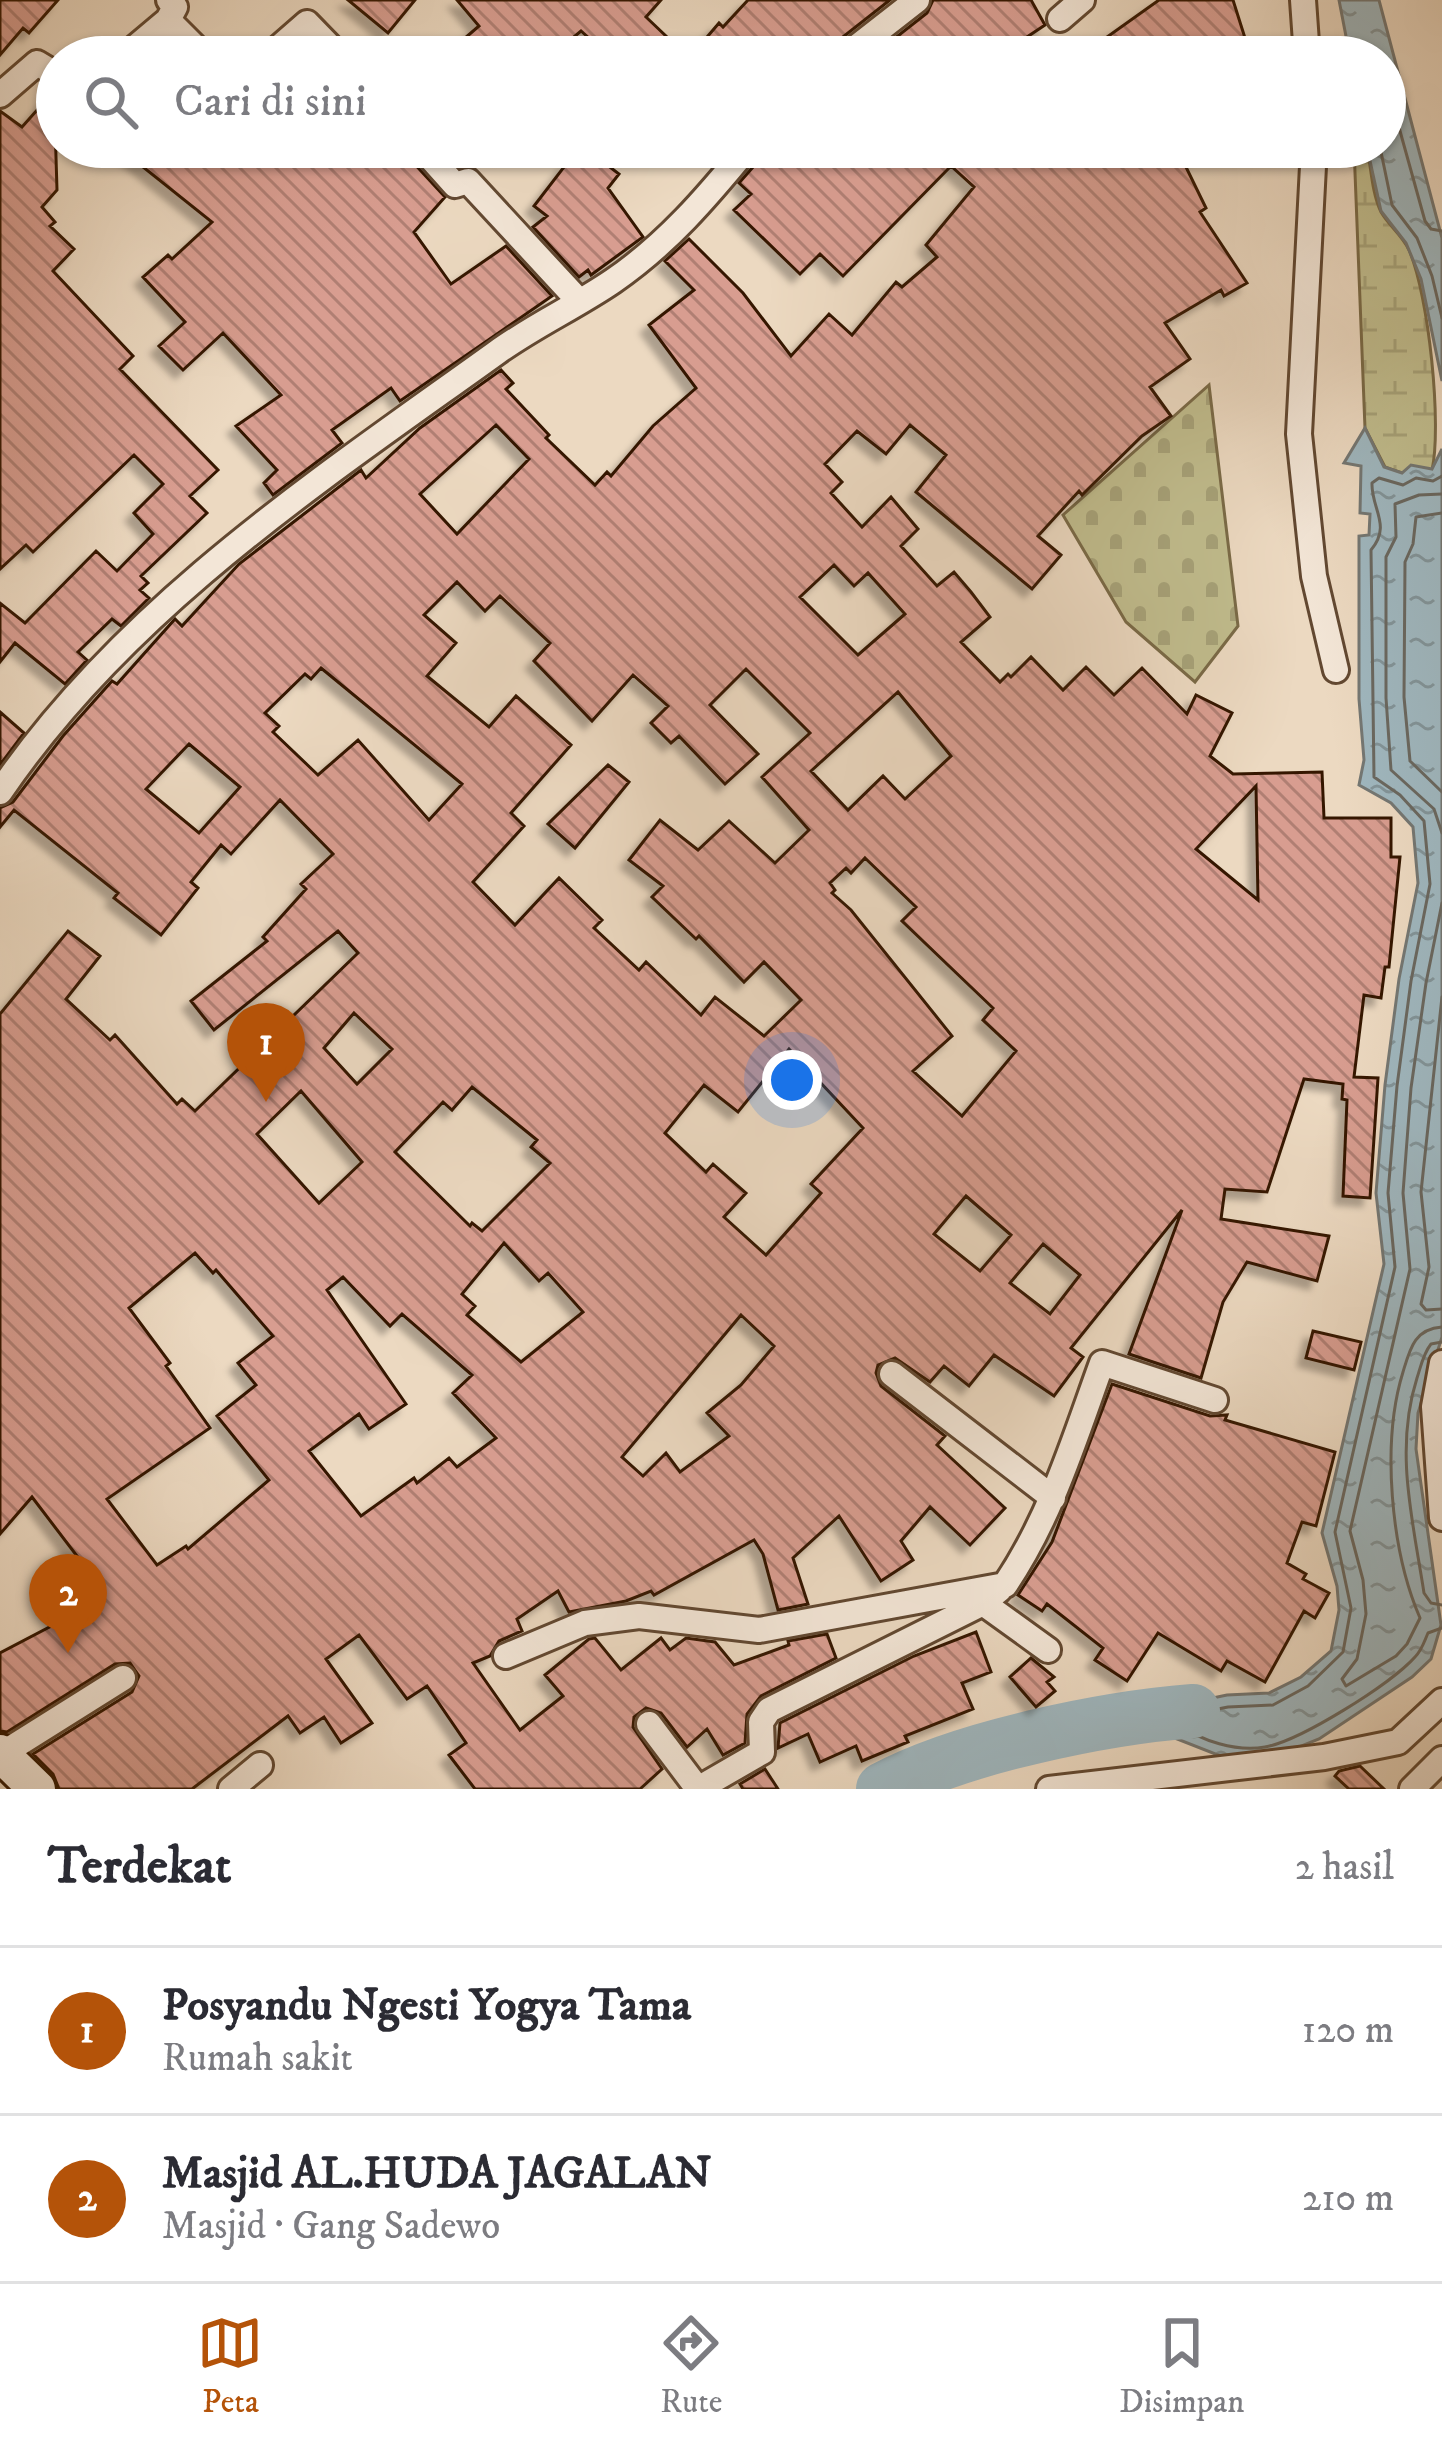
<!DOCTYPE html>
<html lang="id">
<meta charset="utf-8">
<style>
:root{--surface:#fff;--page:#f2f2f3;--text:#2b2b33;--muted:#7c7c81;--line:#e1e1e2;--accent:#b45309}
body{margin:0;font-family:"IM FELL DW Pica",serif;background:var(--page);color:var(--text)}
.you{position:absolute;left:792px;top:1080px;width:42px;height:42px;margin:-30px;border:9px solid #fff;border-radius:50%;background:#1a73e8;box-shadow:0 0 0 18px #1a73e833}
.badge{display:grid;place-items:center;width:78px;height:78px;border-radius:50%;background:var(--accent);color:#fff;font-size:39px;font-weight:700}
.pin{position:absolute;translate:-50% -99px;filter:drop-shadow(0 3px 6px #0008)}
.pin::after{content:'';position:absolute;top:63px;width:42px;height:36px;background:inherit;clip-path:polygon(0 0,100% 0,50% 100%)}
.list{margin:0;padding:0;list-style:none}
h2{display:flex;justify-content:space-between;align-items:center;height:156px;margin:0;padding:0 48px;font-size:51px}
h2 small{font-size:39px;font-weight:400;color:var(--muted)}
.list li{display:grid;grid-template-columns:78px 1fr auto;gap:36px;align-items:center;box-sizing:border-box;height:168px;padding:0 48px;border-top:3px solid var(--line)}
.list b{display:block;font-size:45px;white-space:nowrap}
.list p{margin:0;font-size:39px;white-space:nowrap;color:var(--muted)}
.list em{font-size:39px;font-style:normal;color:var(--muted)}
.icon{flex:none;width:66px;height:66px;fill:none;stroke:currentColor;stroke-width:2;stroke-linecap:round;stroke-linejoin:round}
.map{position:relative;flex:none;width:1442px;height:1789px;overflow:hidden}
.search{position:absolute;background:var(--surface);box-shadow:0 3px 9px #0004;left:36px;right:36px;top:36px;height:132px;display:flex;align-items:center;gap:30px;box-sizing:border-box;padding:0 42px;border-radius:66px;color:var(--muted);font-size:45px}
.sheet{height:492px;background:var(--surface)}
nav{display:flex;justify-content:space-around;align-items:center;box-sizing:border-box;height:168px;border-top:3px solid var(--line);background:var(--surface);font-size:33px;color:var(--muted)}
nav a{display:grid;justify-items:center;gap:6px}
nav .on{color:var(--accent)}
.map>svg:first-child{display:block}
</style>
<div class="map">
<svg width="1442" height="1789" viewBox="0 0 1442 1789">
<defs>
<pattern id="wetland-marsh" width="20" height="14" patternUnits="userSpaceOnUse" patternTransform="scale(3)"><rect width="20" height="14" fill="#c0bc8d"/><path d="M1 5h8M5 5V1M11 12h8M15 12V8" fill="none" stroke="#a6a178"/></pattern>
<pattern id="cemetery-stones" width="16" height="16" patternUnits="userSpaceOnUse" patternTransform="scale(3)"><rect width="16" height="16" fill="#c0bc8d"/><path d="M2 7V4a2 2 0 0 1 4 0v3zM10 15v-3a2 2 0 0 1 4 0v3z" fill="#a6a178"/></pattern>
<pattern id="water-ripples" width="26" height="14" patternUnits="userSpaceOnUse" patternTransform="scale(3)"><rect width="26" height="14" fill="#9fb7bf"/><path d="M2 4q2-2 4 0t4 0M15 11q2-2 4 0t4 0" fill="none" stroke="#829499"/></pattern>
<pattern id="building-back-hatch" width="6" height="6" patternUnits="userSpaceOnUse" patternTransform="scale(3)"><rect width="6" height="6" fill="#d89d90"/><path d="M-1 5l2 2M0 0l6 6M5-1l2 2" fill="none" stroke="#b07f73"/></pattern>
<filter id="shadow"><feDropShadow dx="-8" dy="8" stdDeviation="3" flood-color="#0004"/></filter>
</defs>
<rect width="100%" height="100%" fill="#ecd9c1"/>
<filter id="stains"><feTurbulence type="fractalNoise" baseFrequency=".00167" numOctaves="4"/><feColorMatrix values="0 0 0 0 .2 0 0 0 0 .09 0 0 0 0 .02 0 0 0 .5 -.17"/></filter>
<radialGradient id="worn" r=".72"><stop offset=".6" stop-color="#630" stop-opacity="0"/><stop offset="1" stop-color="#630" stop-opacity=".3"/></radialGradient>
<path fill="url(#wetland-marsh)" stroke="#7a6a47" stroke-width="3" d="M1354,147H1367C1371,167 1372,194 1381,212C1389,226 1402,235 1409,250C1429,296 1442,426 1432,470L1402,473L1385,467L1365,428Z"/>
<path fill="url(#cemetery-stones)" stroke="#7a6a47" stroke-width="3" d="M1209,385L1238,626L1195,682L1126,622L1063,515Z"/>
<path fill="url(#water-ripples)" stroke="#747773" stroke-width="3" d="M1339,0H1379L1442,238V381L1421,279L1406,243L1381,211L1367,147H1385V57H1350Z
M1365,428L1384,467L1402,473L1411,465L1432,469L1442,449V1337L1418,1413L1416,1449L1441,1625L1431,1659L1412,1677L1319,1739L1269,1759H1228L1121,1717L1227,1695L1269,1693L1301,1677L1331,1651L1339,1610L1337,1586L1322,1533L1384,1264L1376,1193L1385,1085L1399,979L1418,883L1413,827L1391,803L1359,785L1364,760L1359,699V536L1369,535L1370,514L1360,513L1361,466L1344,463Z"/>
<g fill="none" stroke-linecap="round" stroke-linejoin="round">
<path stroke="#6a6860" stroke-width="3" d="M1385,77L1425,221L1431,229L1442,231
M1380,147L1392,205L1417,238L1432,276L1442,318
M1442,476L1433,481L1416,478L1403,485L1379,478L1372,483C1371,509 1392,525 1371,550L1374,777L1400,795L1424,821L1430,884L1411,981L1397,1086L1388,1193L1395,1267L1335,1532L1351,1608L1343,1652L1308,1686L1273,1705L1228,1707L1182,1716L1178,1724C1201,1741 1236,1752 1265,1747C1300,1741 1391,1684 1415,1657C1422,1650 1424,1642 1428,1633L1442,1628
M1442,494L1419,495L1395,504L1396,537L1386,557V698L1391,770L1434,809L1442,833
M1442,513L1416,517L1413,544L1405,562L1404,697L1410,761L1442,792
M1442,903L1426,983L1411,1088L1403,1193L1410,1269L1350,1531L1363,1580L1366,1614L1357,1659L1342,1679L1346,1686L1396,1656L1407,1644L1420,1618C1391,1551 1381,1443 1403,1372C1410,1349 1414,1329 1442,1327
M1442,997L1421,1192L1429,1267L1421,1304L1426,1310L1442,1309
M1442,1342L1431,1344C1423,1354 1421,1366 1417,1378C1394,1450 1413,1521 1424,1593L1431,1603L1442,1605"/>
<path stroke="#9fb7bf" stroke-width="54" d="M883,1789C961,1747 1104,1718 1193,1711"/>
</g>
<path fill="url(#building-back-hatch)" stroke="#341801" stroke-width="3" fill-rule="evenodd" filter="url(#shadow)" d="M0,0H58L29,33L23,28L0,55Z
M348,0H415L388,33Z
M457,0H661L646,17L688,57H610L581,31L550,57H443L479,26Z
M748,0H890L834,44L828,57H690L719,23L723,27Z
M933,0H1031L1045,25L997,57H871L927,13Z
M1159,0H1233L1251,57H1079Z
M54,91L57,190L42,207L55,222L50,226L74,249L53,271L133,356L120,369L218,470L190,496L207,513L141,576L148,583L140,590L149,598L121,626L112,619L78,652L87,660L65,684L15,643L0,662V603L25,623L96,551L117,571L153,534L134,513L163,484L134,455L33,552L26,545L0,569V111L22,127Z
M118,147H405L409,158L445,197L414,232L451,284L506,246L552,296L400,401L391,388L332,430L342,443L273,495L264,483L277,470L236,426L281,395L223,333L183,370L159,346L185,322L143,277L168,255L172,259L212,222Z
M443,147H488L473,165L460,166Z
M764,147H1209L1184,163L1206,208L1200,212L1247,283L1224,296L1221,290L1165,323L1190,359L1150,387L1171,416L1142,436L1082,495L1079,491L1038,536L1061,555L1032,589L916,492L946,455L910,425L886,454L857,431L825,464L842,482L831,493L862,527L891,497L918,529L901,546L937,586L954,572L971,592L990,617L961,642L1000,682L1008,674L1011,677L1031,657L1063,690L1086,667L1114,695L1142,668L1187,714L1196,695L1232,713L1210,756L1233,774L1322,772L1324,818H1391V857H1400L1389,967H1385L1381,998L1364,995L1354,1077L1378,1078L1370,1198L1343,1196L1347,1100L1342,1099L1343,1084L1304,1079L1267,1192L1225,1189L1221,1219L1329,1236L1317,1281L1247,1262L1223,1302L1201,1378L1129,1354L1182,1210L1071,1348L1083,1357L1054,1396L994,1355L969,1386L944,1366L930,1382L895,1358L878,1365L876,1373L881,1386L945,1436L937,1445L1005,1508L970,1545L930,1507L901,1541L913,1560L881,1581L839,1516L793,1558L808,1604L778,1610L763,1554L754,1540L654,1595L651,1591L626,1601L569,1612L558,1591L517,1619L522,1631L499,1641L490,1656L473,1663L520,1730L563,1696L545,1675L589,1639L595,1638L621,1670L661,1638L670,1650L686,1638L715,1642L734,1665L789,1645L788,1641L827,1634L836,1658L761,1696L747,1714L745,1743L723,1755L707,1729L687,1747L661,1713L646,1708L634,1717L633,1727L662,1769L640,1789H475L449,1755L466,1743L427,1686L407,1699L359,1635L326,1659L372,1723L341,1743L324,1717L300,1733L288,1716L192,1789H59L53,1774L33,1754L132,1692L139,1676L130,1663L115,1664L7,1732L0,1731V1653L101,1600L72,1560L77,1556L32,1497L0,1534V1014L68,931L100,956L66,999L110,1040L115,1035L177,1104L182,1099L195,1111L358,953L338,931L214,1030L191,1001L267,941L263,937L306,889L301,884L333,854L280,800L231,854L221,845L191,882L198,888L161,935L114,898L118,893L14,810L0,827V808L13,802L63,736L112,681L117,684L175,619L182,626L239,564L361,470L366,478L420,428L501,370L513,383L506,389L549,435L546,438L595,485L607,472L611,476L653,426L696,388L649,325L694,290L665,261L689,239L743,293L791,356L829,314L852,335L896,282L902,287L937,257L926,245L974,187L951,166L843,276L820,254L800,274L734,210L751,194L739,183L761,158ZM496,425L529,459L457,534L420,494ZM834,565L854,586L868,573L905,614L858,655L800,597ZM457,582L485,611L500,596L550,643L534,661L592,721L633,675L668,706L651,723L671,743L679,736L725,784L758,754L710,705L746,669L810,733L762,777L809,830L775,863L729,821L698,850L660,820L629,860L663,886L652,897L696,939L699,936L744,982L764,962L801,1000L764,1036L715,997L701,1015L646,962L639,970L594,928L602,920L559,878L515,925L473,882L524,826L511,813L571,745L516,696L489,727L427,676L456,643L424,615ZM321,668L462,784L429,820L358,740L318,775L273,732L279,726L265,713L305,674L311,679ZM898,692L951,756L905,799L883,776L848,810L811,771ZM189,744L240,787L199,833L146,789ZM1256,786L1258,900L1196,849ZM865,858L916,907L902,921L993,1008L983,1020L1016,1051L962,1116L913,1071L952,1036L851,910L832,893L835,890L830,883L846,868L851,873ZM354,1013L392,1049L357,1084L324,1048ZM789,1049L863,1128L811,1184L821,1193L766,1255L724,1217L746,1193L713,1164L706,1172L665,1133L704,1085L738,1112ZM472,1087L537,1140L531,1147L550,1163L482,1231L472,1223L470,1226L395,1152L443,1102L452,1110ZM301,1091L362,1162L319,1203L257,1134ZM966,1196L1011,1235L980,1271L934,1234ZM504,1243L539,1281L548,1273L583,1312L521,1362L467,1315L475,1306L462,1294ZM1043,1244L1080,1275L1050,1314L1010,1283ZM195,1253L213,1273L216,1270L273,1336L238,1363L256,1385L217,1416L269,1480L188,1549L186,1546L157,1565L107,1499L210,1428L166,1366L170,1363L129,1308ZM343,1277L390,1326L402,1314L472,1375L453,1393L496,1438L457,1467L449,1458L417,1483L414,1478L361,1516L309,1451L359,1414L369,1429L406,1404L327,1290ZM741,1315L774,1346L741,1385L707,1413L729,1436L680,1472L666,1453L643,1476L622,1457Z
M585,148L619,174L608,188L643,237L591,275L588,270L579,277L533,227L547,216L534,206L567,163L571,166Z
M0,712L24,733L0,765Z
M608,765L629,782L575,848L548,824Z
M1313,1331L1361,1342L1354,1370L1306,1358Z
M1112,1384L1210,1416L1227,1415L1225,1420L1335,1452L1316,1526L1302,1522L1287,1563L1306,1574L1303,1579L1329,1593L1315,1618L1304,1611L1265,1682L1227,1661L1221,1671L1158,1633L1127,1681L1095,1660L1103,1648L1047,1604L1042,1611L1018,1595L1052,1542Z
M976,1632L991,1672L962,1683L973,1709L905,1736L908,1742L862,1761L856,1746L820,1762L808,1734L778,1748L780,1723L914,1656Z
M1031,1658L1054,1677L1047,1682L1055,1691L1036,1707L1010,1677Z
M1360,1766L1384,1789H1349L1335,1776L1339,1771Z
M765,1769L778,1789H743L740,1784Z"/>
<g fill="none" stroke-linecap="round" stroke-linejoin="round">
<g stroke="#624831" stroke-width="30">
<path id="street" d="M1303,0L1307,57
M1060,19L1082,0
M168,20L205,57
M124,57L168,20L175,7L169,0
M268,57L307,23L340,57
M844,57L917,0
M0,95L37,63L57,75
M421,147L455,185L468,181L579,301
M1314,147L1299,434L1314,576L1336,670
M0,792C125,608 318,481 496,353C533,326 575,307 613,281C667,244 707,197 748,147
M1442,1363L1434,1407L1442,1518
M892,1374L1053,1498
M983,1603L1048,1650
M506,1656L585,1623L639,1616L759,1630L1005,1585C1051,1517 1074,1440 1102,1363L1215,1400
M649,1724L698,1789
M2,1754L123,1678
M231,1789L260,1765
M698,1789L762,1752L761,1722L769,1710L983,1603L999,1590
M1049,1789L1324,1757L1398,1742L1442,1701
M1412,1789L1442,1759"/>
</g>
<g stroke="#341801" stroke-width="42">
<path id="secondary" d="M0,1753L37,1789"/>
</g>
<use href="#street" stroke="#f3e6d7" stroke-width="24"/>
<use href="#secondary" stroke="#f3e6d7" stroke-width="36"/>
</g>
<rect width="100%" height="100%" filter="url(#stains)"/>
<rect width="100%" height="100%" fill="url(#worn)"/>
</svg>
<div class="you"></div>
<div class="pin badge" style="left:266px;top:1102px">1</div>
<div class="pin badge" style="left:68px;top:1653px">2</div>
<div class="search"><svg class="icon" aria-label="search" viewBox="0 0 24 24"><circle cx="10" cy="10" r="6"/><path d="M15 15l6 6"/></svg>Cari di sini</div>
</div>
<section class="sheet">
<h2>Terdekat<small>2 hasil</small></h2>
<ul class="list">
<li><span class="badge">1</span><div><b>Posyandu Ngesti Yogya Tama</b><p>Rumah sakit</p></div><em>120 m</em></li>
<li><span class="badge">2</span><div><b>Masjid AL.HUDA JAGALAN</b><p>Masjid · Gang Sadewo</p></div><em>210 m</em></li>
</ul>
</section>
<nav>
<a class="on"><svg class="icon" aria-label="map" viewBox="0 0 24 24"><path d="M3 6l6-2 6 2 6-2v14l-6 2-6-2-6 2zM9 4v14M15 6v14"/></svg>Peta</a>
<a><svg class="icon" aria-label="directions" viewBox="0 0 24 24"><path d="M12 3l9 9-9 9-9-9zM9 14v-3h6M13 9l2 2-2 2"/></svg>Rute</a>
<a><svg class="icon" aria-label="saved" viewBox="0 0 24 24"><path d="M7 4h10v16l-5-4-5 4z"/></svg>Disimpan</a>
</nav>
